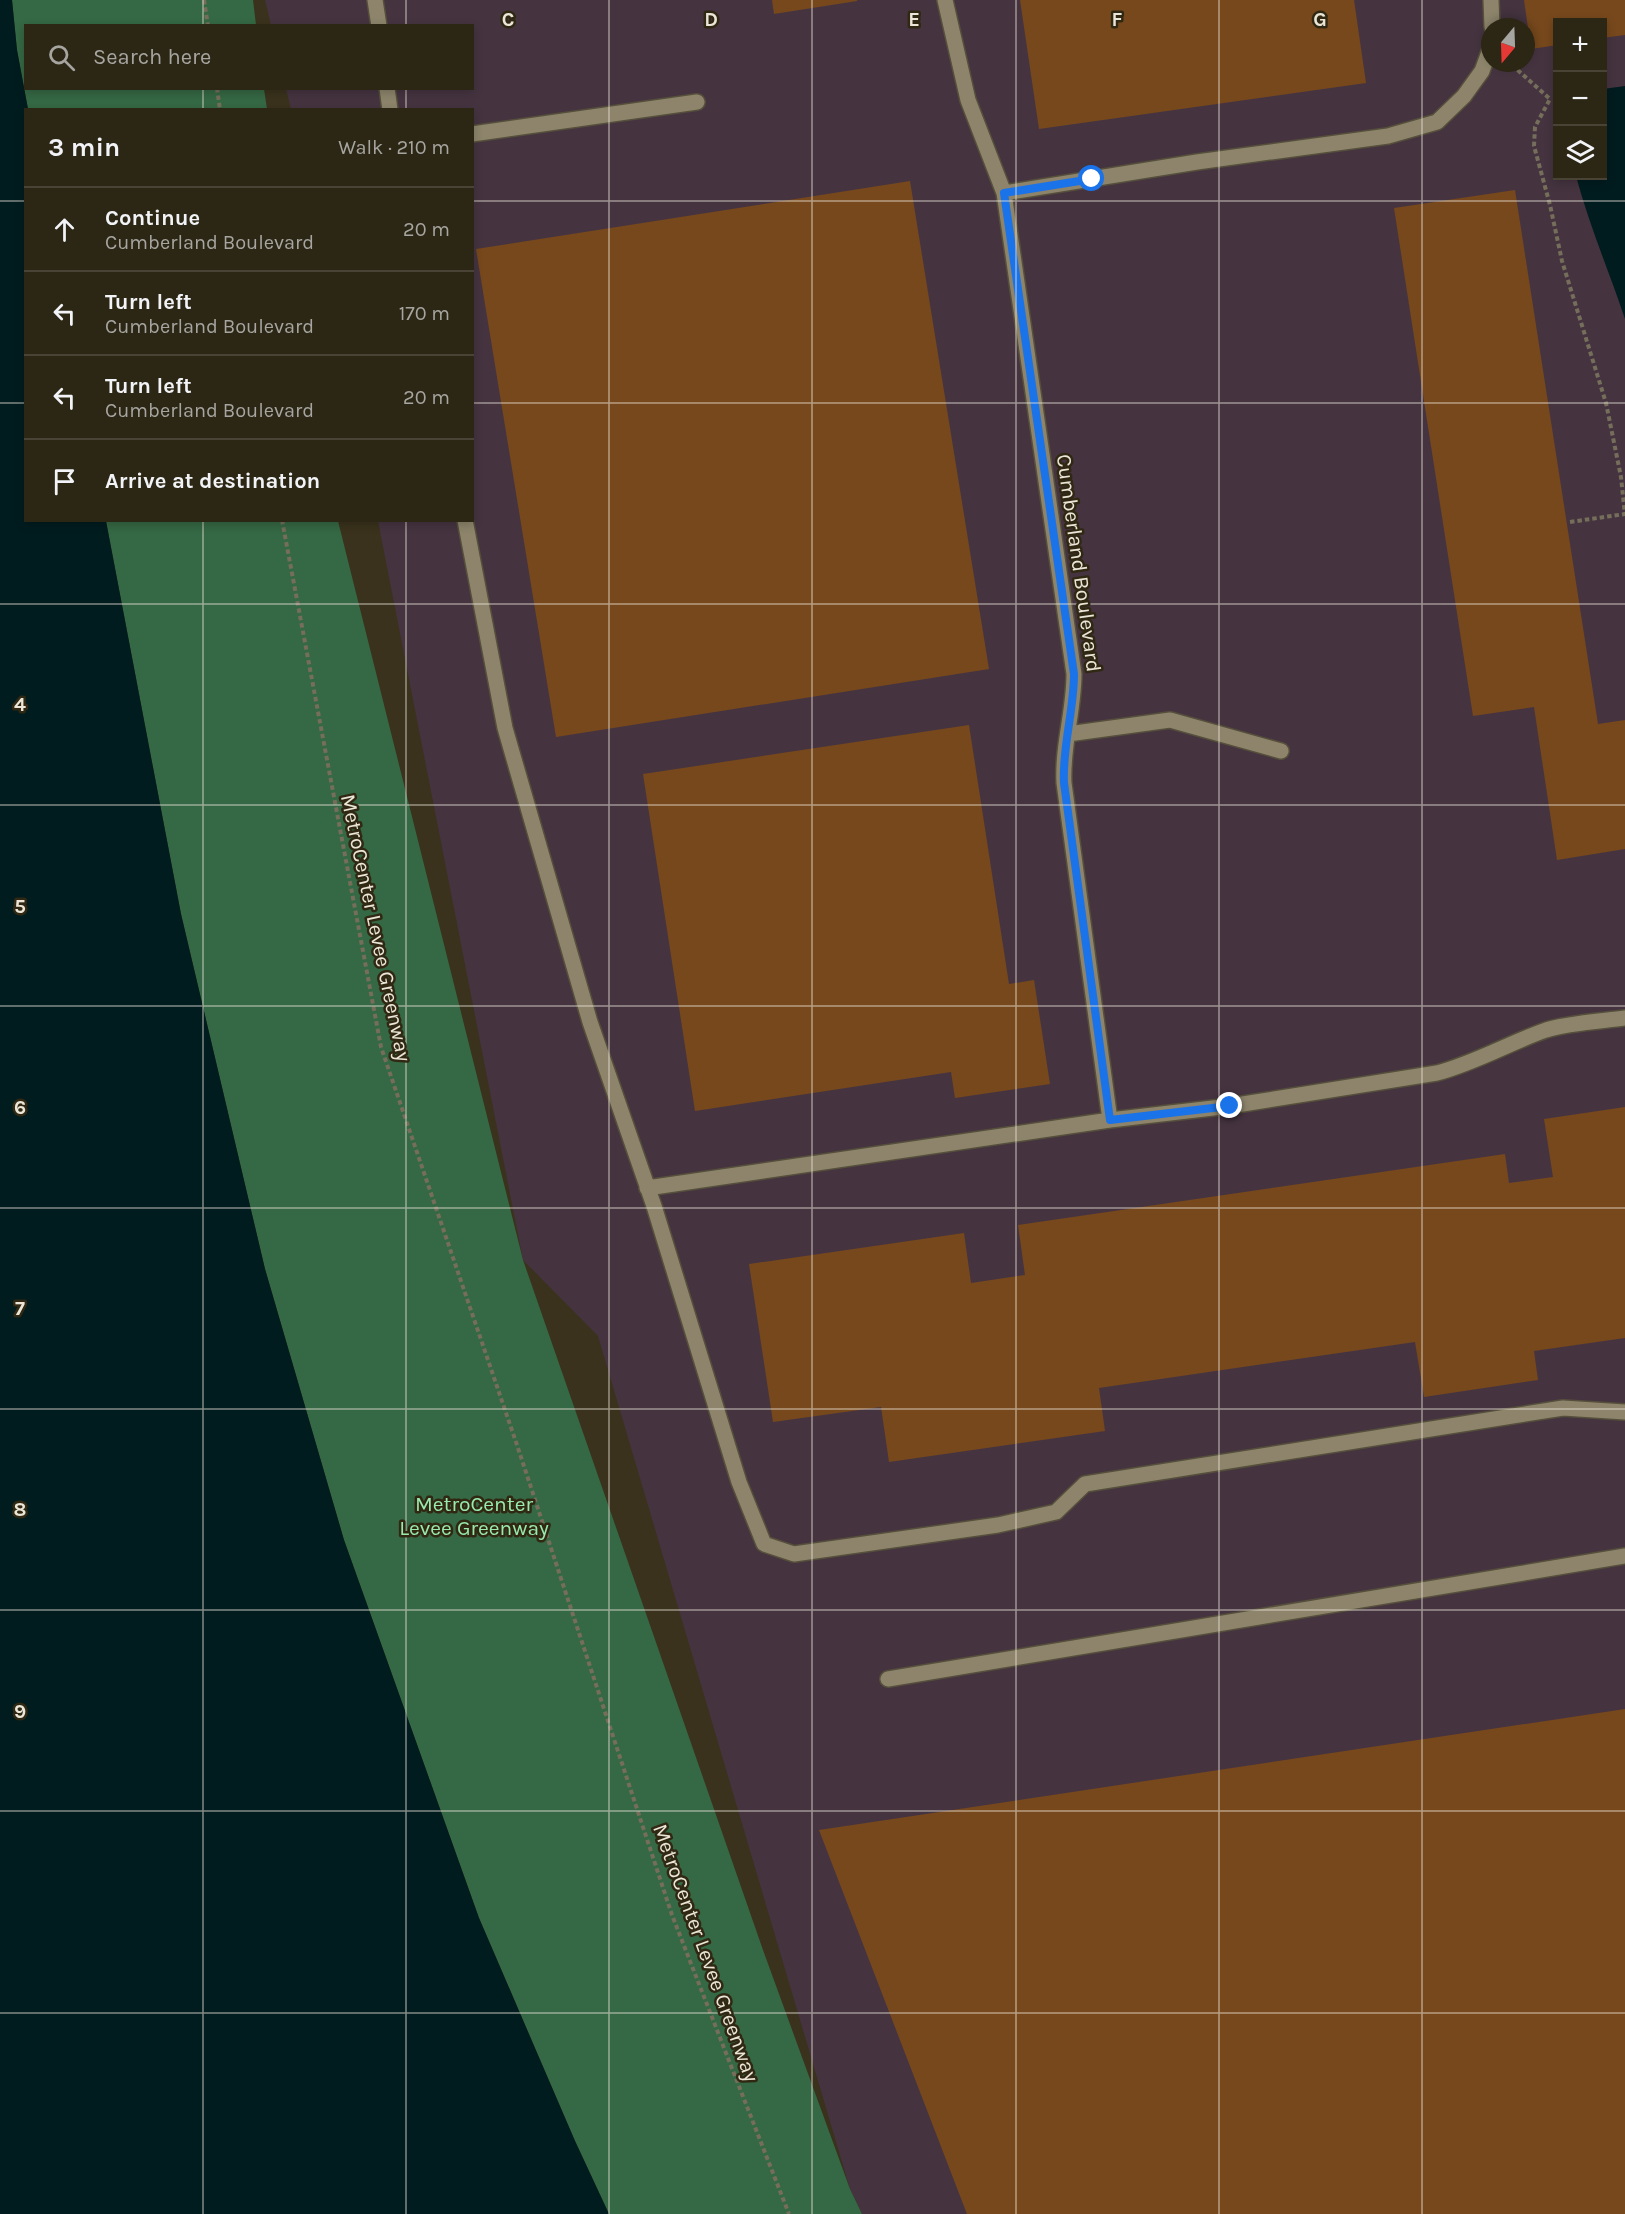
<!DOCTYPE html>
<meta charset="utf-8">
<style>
:root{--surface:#2c2615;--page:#383222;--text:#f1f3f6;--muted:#a6a5a0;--line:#484334}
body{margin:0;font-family:Karla,sans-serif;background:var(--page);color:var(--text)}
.controls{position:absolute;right:18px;top:18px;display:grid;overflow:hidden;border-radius:0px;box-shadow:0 3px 9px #0003}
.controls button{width:54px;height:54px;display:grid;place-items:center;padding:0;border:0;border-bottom:2px solid var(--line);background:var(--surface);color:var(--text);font:30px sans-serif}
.compass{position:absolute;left:1481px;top:18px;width:54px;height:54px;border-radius:50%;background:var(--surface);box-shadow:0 3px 9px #0003;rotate:199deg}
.stop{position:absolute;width:18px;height:18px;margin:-14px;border:4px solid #1a73e8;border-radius:50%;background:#fff}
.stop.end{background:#1a73e8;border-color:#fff;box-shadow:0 2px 6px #0008}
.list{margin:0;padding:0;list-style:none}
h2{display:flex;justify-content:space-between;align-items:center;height:78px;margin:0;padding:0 24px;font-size:26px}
h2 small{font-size:20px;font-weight:400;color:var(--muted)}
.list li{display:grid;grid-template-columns:39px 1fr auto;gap:18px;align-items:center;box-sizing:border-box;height:84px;padding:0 24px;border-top:2px solid var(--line)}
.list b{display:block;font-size:22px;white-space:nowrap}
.list p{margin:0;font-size:20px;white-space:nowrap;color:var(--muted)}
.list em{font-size:20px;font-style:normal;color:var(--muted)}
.icon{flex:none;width:33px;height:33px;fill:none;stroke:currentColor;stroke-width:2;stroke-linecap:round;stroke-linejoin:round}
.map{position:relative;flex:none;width:1625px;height:2214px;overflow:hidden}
.search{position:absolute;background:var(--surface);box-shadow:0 3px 9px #0003;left:24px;top:24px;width:450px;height:66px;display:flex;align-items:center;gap:15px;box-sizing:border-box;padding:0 21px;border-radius:0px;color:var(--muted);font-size:22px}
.panel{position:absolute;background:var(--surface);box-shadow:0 3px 9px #0003;left:24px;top:108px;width:450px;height:414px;border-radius:0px}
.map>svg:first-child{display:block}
</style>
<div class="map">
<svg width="1625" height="2214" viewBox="0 0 1625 2214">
<rect width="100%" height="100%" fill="#3a321c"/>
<path fill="#453440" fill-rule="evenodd" d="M265,0H1625V2214H862L850,2189L598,1336L523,1260L378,521L472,520V110L291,109L286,89L472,88V26L271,25ZM1558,22H1602V176H1558ZM1490,27H1526V63H1490Z"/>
<path fill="#356844" d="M12,0H253L256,25L26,26V88L264,89L267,109H28L17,50Z
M106,521H338L523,1260L763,1950L850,2189L862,2214H609L575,2141L479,1918L344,1540L265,1269L181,914Z"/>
<path fill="#001c1f" d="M0,0H12L17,50L28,109L26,110V520L106,521L181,914L265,1269L344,1540L479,1918L575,2141L609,2214H0Z
M1625,86V319C1609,271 1589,225 1576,176H1602L1603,89Z"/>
<path fill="#77481c" d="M772,0H857V1L774,14Z
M1020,0H1354L1366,83L1039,129Z
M1524,0H1625V35L1602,38V22H1558V45L1531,49Z
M910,181L989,669L556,737L476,249Z
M1515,190L1598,724L1625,720V849L1557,860L1534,707L1473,716L1394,208Z
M969,725L1009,984L1034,980L1050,1084L955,1098L951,1072L695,1111L643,774Z
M1625,1107V1338L1534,1351L1538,1380L1424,1397L1415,1342L1099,1388L1105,1431L889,1462L881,1407L773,1422L749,1264L964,1233L971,1283L1025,1275L1018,1225L1505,1154L1509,1183L1553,1177L1544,1119Z
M1625,1709V2214H967L819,1830Z"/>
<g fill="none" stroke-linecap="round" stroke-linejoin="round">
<g stroke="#564f3b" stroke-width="18">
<path id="minor" d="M375,0L379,26
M945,0L968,100L1004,193
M1491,0L1492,27
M1490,49L1482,71L1464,96L1437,122L1388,136L1197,162L1004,193L1074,674C1074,711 1062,746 1064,783L1110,1120L1230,1106L1437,1073C1475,1063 1509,1043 1546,1030C1568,1023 1602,1021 1625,1018
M387,88L390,110
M472,134L697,102
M465,520L505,728L590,1022L654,1206L739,1482L764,1544L794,1554L998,1525L1056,1512L1085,1484L1563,1408L1625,1412
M1068,734L1170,720L1281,751
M647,1188L1110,1120
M888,1679L1625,1556"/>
</g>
<path stroke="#756e5b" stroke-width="4" stroke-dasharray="4.5 3" stroke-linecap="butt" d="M204,0L208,26
M1512,65L1550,99L1535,127L1534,146L1550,205L1562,261L1606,403L1621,477L1625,516
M217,88L220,110
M282,520L381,1047L517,1445L672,1915L789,2214
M1570,522L1625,514"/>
<use href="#minor" stroke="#8d846b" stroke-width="15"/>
</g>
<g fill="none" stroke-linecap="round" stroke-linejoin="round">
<path stroke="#1a73e8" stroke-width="8" d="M1092,179L1004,193L1074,674C1074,711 1062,747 1064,783L1110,1120L1230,1106"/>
</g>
<path fill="none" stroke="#ebe6d8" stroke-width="1.5" stroke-opacity="0.55" d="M203,0V26M406,0V26M609,0V2214M812,0V2214M1016,0V2214M1219,0V2214M1422,0V2214M203,88V110M406,88V110M0,201H26M472,201H1625M0,403H26M472,403H1625M203,520V2214M406,520V2214M0,604H1625M0,805H1625M0,1006H1625M0,1208H1625M0,1409H1625M0,1610H1625M0,1811H1625M0,2013H1625"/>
<g text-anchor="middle" stroke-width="5" stroke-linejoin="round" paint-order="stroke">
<g font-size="21" fill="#ebe6d8" stroke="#302812">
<text transform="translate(1079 563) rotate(82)" y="7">Cumberland Boulevard</text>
<text transform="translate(376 928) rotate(78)" y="7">MetroCenter Levee Greenway</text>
<text transform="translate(706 1953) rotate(70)" y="7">MetroCenter Levee Greenway</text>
</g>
<g font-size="21" fill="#98eaad" stroke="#302812">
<text x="474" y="1511">MetroCenter<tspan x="474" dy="24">Levee Greenway</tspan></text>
</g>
</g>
<g font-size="20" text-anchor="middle" font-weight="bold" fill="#ebe6d8" stroke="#302812" stroke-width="5" stroke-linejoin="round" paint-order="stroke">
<text x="508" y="26">C</text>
<text x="711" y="26">D</text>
<text x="914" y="26">E</text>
<text x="1117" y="26">F</text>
<text x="1320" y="26">G</text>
<text x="20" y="711">4</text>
<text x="20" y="913">5</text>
<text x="20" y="1114">6</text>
<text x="20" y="1315">7</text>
<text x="20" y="1516">8</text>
<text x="20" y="1718">9</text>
</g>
</svg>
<div class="controls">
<button>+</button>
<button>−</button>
<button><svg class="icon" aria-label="layers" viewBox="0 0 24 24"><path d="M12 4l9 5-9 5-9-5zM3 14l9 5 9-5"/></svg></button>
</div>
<svg class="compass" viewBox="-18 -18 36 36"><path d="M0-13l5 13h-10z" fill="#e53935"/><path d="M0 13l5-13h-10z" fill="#a6a5a0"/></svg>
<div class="stop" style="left:1092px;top:179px"></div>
<div class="stop end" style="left:1230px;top:1106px"></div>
<div class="search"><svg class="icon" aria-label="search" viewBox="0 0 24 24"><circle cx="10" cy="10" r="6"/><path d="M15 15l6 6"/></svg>Search here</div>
<section class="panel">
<h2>3 min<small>Walk · 210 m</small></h2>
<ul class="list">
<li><svg class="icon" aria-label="ahead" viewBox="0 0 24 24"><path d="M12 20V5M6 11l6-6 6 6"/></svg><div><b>Continue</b><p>Cumberland Boulevard</p></div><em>20 m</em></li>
<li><svg class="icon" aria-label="left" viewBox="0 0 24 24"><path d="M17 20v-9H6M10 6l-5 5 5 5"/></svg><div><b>Turn left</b><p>Cumberland Boulevard</p></div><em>170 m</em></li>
<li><svg class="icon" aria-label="left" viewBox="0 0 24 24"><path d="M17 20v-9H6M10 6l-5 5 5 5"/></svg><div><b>Turn left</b><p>Cumberland Boulevard</p></div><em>20 m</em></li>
<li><svg class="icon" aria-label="arrive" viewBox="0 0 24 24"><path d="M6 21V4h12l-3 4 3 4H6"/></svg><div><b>Arrive at destination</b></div></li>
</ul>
</section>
</div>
